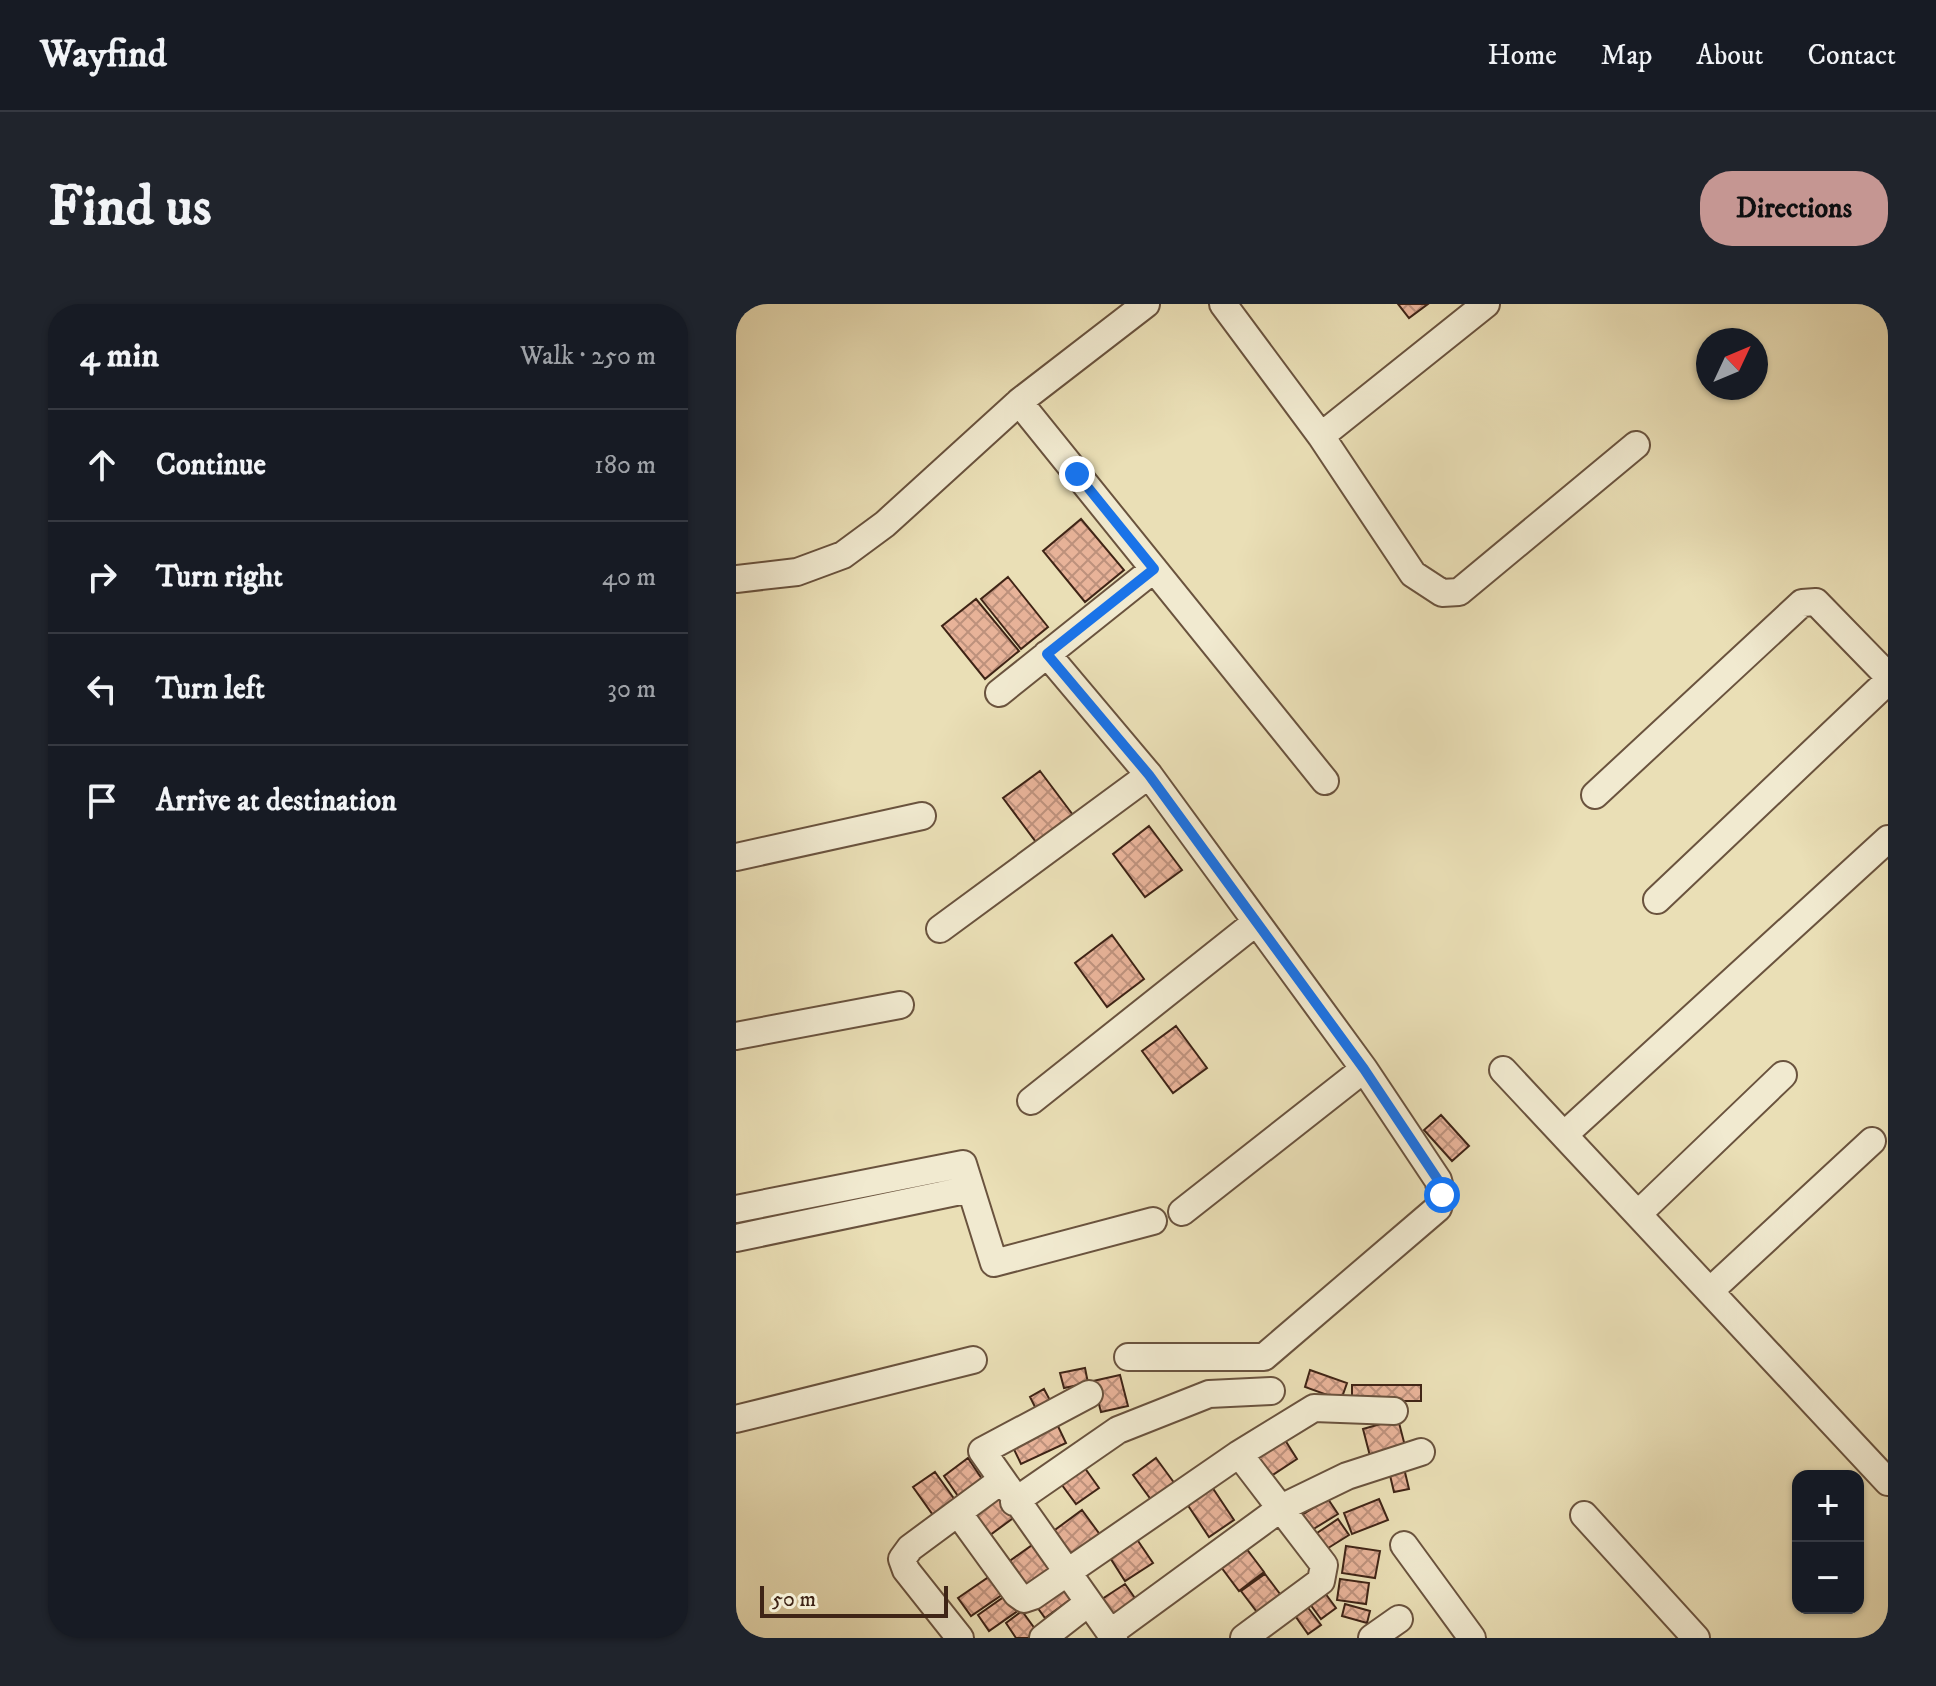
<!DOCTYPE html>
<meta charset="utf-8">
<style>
:root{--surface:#171b24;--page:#20242c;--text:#f1f3f6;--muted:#9ea1a6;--line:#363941;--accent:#c59692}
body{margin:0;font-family:"IM FELL DW Pica",serif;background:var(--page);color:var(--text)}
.controls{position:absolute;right:24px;bottom:24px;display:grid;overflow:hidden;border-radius:16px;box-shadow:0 2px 6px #0004}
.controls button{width:72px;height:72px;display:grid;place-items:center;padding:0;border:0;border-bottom:2px solid var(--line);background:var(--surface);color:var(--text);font:40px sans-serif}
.compass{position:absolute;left:960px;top:24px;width:72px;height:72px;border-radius:50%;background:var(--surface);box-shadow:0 2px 6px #0004;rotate:46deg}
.scale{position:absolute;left:24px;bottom:20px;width:188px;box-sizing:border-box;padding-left:8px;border:4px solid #3f2416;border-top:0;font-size:22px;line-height:28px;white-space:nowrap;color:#3f2416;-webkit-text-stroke:6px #f1ead0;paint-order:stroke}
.stop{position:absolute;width:24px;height:24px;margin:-18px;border:6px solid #1a73e8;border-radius:50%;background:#fff}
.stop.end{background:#1a73e8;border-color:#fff;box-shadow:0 2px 8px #0008}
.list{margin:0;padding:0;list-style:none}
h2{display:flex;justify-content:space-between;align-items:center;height:104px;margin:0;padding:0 32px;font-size:34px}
h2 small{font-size:26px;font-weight:400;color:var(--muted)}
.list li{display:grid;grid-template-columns:52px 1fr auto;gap:24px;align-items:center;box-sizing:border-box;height:112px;padding:0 32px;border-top:2px solid var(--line)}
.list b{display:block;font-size:30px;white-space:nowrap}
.list em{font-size:26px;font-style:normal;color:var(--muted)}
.icon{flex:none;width:44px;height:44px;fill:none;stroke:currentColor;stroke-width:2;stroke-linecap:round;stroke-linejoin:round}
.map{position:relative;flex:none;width:1152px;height:1334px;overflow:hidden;border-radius:32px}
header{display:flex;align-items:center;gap:48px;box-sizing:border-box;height:112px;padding:0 40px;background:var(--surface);border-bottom:2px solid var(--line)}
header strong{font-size:38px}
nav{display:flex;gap:44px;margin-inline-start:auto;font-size:28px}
.intro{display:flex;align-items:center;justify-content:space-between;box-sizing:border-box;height:192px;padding:0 48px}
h1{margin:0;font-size:56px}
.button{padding:20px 36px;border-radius:32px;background:var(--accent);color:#111;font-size:28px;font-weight:700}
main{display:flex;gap:48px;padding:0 48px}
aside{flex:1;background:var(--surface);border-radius:32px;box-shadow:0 2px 6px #0004}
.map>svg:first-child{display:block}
</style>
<header>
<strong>Wayfind</strong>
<nav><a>Home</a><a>Map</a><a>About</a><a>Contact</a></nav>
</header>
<div class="intro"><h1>Find us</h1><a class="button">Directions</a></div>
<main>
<aside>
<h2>4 min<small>Walk · 250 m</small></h2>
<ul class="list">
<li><svg class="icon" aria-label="ahead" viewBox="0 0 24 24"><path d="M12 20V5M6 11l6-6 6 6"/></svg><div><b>Continue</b></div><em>180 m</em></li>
<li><svg class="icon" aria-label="right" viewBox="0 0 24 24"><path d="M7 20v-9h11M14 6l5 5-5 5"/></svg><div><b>Turn right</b></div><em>40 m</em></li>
<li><svg class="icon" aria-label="left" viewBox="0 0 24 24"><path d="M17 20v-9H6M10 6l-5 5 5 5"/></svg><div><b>Turn left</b></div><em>30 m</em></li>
<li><svg class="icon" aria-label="arrive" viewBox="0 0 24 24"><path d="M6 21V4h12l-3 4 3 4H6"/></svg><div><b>Arrive at destination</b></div></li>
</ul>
</aside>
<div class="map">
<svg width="1152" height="1334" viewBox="0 0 1152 1334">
<defs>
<pattern id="building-cross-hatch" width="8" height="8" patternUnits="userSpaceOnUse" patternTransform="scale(2)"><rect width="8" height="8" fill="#e8b399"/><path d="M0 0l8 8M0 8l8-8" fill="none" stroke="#bd917c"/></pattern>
</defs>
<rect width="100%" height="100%" fill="#eadfb6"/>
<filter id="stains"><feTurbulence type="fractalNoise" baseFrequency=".0025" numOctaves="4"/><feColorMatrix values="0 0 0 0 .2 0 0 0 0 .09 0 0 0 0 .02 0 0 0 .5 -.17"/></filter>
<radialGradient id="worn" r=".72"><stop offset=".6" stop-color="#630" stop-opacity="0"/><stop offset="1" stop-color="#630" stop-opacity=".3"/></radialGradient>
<path fill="url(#building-cross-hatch)" stroke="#3f2416" stroke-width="2" d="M662,0H692L673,14Z
M345,215L388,266L349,298L307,247Z
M272,273L312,323L285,345L245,295Z
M240,295L283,347L249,375L206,322Z
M304,467L337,511L300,538L267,494Z
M413,522L446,566L409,593L377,550Z
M376,631L408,675L371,703L339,659Z
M440,722L471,764L437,789L406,747Z
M705,811L733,842L716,857L688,826Z
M349,1064L352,1079L328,1084L324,1069Z
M574,1066L611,1079L605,1096L569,1083Z
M384,1071L392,1102L365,1108L357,1077Z
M616,1081H685V1097H616Z
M308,1085L317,1102L302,1109L294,1093Z
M662,1115L669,1142L634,1152L627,1125Z
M319,1116L330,1139L285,1160L274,1137Z
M549,1136L561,1155L529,1176L516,1158Z
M232,1154L246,1175L222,1192L208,1172Z
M420,1154L439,1180L416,1197L397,1171Z
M346,1160L363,1184L340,1200L323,1177Z
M667,1160L673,1185L658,1188L652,1163Z
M199,1168L219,1196L197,1211L177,1183Z
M476,1183L498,1216L473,1233L451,1200Z
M262,1185L280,1212L250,1234L231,1207Z
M592,1195L602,1210L571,1229L561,1214Z
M643,1195L652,1216L616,1230L608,1209Z
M346,1206L365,1232L331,1257L312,1231Z
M602,1215L613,1231L589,1246L578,1231Z
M398,1231L417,1259L389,1277L371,1249Z
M299,1239L319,1267L288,1289L268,1261Z
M610,1242L644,1247L639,1274L606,1269Z
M510,1244L528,1268L503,1287L485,1263Z
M260,1268L273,1286L235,1312L222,1294Z
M529,1270L547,1294L524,1312L505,1287Z
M604,1275L633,1279L630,1300L601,1296Z
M323,1277L335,1295L309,1314L296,1296Z
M389,1280L401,1297L375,1314L363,1297Z
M586,1285L600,1304L585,1315L571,1296Z
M272,1290L283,1306L253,1327L242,1311Z
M567,1297L585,1321L572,1330L555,1306Z
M609,1300L634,1307L631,1319L606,1312Z
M286,1307L302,1329L295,1334H280L270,1319Z"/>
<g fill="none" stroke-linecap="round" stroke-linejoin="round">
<g stroke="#6a533e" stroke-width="30">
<path id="street" d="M487,0L585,132L677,270L706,289L723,288L900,141
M283,98L589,477
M585,132L750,0
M0,275L61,268L107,251L149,220L283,98L410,0
M311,350L413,471L628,765L702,876L706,891L702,904L528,1053H392
M263,389L418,265
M859,491L1066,299L1080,298L1152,372
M0,553L186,512
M921,596L1152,377
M204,625L413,471
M0,732L164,701
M767,766L1152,1178
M295,797L519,619
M828,831L1152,535
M0,905L227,860L258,959L417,917
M446,908L628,765
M902,910L1047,771
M0,934L234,885
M974,987L1136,837
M353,1090L246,1147L378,1334
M0,1115L237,1056
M503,1150L588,1261L585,1277L508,1334
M278,1198L382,1126L473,1090L535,1087
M223,1210L281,1290L288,1295L297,1292L503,1150L578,1104L658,1107
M848,1211L960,1334
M668,1241L736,1334
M374,1329L545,1204L611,1172L685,1148
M224,1334L170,1266L166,1255L174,1244L266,1176
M307,1334L352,1299
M636,1334L663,1315"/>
</g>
<use href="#street" stroke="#f1ead0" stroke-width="26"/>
</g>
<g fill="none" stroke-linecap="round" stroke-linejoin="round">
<path stroke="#1a73e8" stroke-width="10" d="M341,170L418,265L311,350L413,471L628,765L702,876L706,891"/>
</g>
<rect width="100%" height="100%" filter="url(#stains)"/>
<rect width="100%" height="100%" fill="url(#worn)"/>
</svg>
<div class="controls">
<button>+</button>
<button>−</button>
</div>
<svg class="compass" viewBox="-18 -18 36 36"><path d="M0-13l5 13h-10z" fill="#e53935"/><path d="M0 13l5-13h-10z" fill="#9ea1a6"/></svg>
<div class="scale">50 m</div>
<div class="stop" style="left:706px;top:891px"></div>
<div class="stop end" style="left:341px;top:170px"></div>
</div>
</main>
